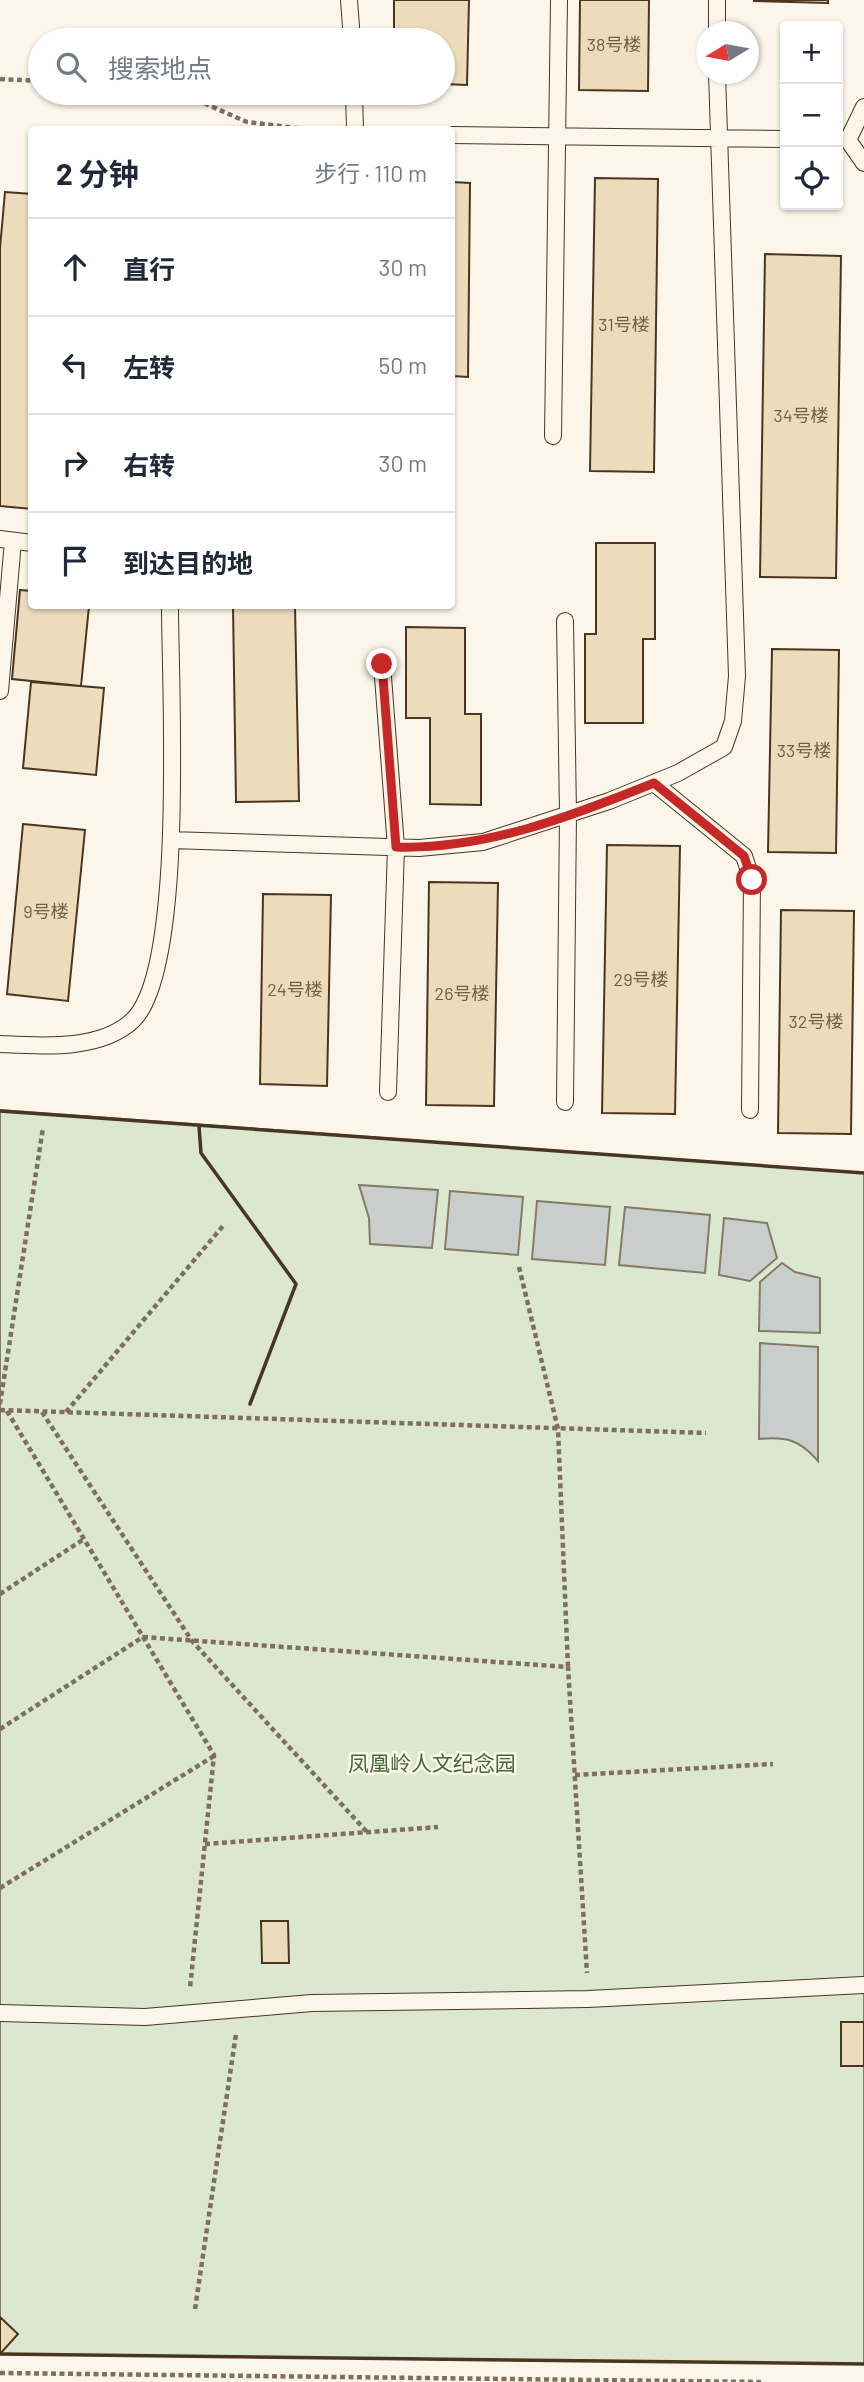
<!DOCTYPE html>
<html lang="zh">
<meta charset="utf-8">
<style>
:root{--surface:#fff;--page:#f2f2f3;--text:#1f2937;--muted:#747a83;--line:#e0e1e3}
body{margin:0;font-family:Barlow,"Noto Sans SC",sans-serif;background:var(--page);color:var(--text)}
.controls{position:absolute;right:21px;top:21px;display:grid;overflow:hidden;border-radius:7px;box-shadow:0 2px 5px #0004}
.controls button{width:63px;height:63px;display:grid;place-items:center;padding:0;border:0;border-bottom:2px solid var(--line);background:var(--surface);color:var(--text);font:35px sans-serif}
.compass{position:absolute;left:696px;top:21px;width:63px;height:63px;border-radius:50%;background:var(--surface);box-shadow:0 2px 5px #0004;rotate:260deg}
.stop{position:absolute;width:21px;height:21px;margin:-16px;border:5px solid #c62828;border-radius:50%;background:#fff}
.stop.end{background:#c62828;border-color:#fff;box-shadow:0 2px 7px #0008}
.list{margin:0;padding:0;list-style:none}
h2{display:flex;justify-content:space-between;align-items:center;height:91px;margin:0;padding:0 28px;font-size:30px}
h2 small{font-size:23px;font-weight:400;color:var(--muted)}
.list li{display:grid;grid-template-columns:46px 1fr auto;gap:21px;align-items:center;box-sizing:border-box;height:98px;padding:0 28px;border-top:2px solid var(--line)}
.list b{display:block;font-size:26px;white-space:nowrap}
.list em{font-size:23px;font-style:normal;color:var(--muted)}
.icon{flex:none;width:38px;height:38px;fill:none;stroke:currentColor;stroke-width:2;stroke-linecap:round;stroke-linejoin:round}
.map{position:relative;flex:none;width:864px;height:2382px;overflow:hidden}
.search{position:absolute;background:var(--surface);box-shadow:0 2px 5px #0004;left:28px;top:28px;width:427px;height:77px;display:flex;align-items:center;gap:18px;box-sizing:border-box;padding:0 24px;border-radius:38px;color:var(--muted);font-size:26px}
.panel{position:absolute;background:var(--surface);box-shadow:0 2px 5px #0004;left:28px;top:126px;width:427px;height:483px;border-radius:7px}
.map>svg:first-child{display:block}
</style>
<div class="map">
<svg width="864" height="2382" viewBox="0 0 864 2382">
<rect width="100%" height="100%" fill="#fbf6e9"/>
<path fill="#dce7d0" stroke="#887966" stroke-width="2" d="M0,1110L864,1173V2364L0,2354Z"/>
<path fill="#c9cecd" stroke="#887966" stroke-width="2" d="M359,1185L438,1190L432,1248L370,1244L369,1218Z
M450,1191L523,1197L518,1255L445,1249Z
M537,1201L610,1207L605,1265L532,1259Z
M625,1207L710,1215L705,1273L619,1265Z
M724,1218L767,1223L777,1258L750,1281L719,1275Z
M782,1263L795,1272L820,1278V1333L759,1331L760,1282Z
M760,1343L818,1347V1461C800,1440 786,1436 759,1439Z"/>
<path fill="#ecdcbc" stroke="#4a3520" stroke-width="2" d="M394,0H469L467,85L443,84V40H394Z
M580,0H649L648,91L579,90Z
M754,0H828V3L754,1Z
M595,178L658,179L654,472L590,471Z
M452,182L470,183L468,377L452,376Z
M5,192L32,194V509L0,506V248Z
M765,254L841,256L836,578L760,577Z
M596,543H655V639H643V723H585V634H596Z
M20,590L32,591V606H89L81,686L12,679Z
M233,606H295L299,801L236,802Z
M406,627L465,628V714H481V805L430,804V718H406Z
M772,649L839,650L836,853L768,852Z
M31,682L104,688L96,775L23,768Z
M23,824L85,830L68,1001L7,994Z
M607,845L680,846L675,1114L602,1113Z
M429,882L498,883L494,1106L426,1105Z
M263,894L331,895L327,1086L260,1084Z
M781,910L854,911L851,1134L778,1133Z
M261,1921H288L289,1963H262Z
M841,2022H864V2066H841Z
M0,2317L18,2334L0,2354Z"/>
<g fill="none" stroke-linecap="round" stroke-linejoin="round">
<g stroke="#4a3520" stroke-width="18">
<path id="lane" d="M349,0L352,40
M717,0V32
M354,93L355,130
M864,107L848,140L864,163
M452,135L785,139
M553,436L559,0
M0,539L32,543
M565,621L568,814L565,1102
M382,664L396,847L388,1092
M0,691L13,541
M654,783L744,856L752,880L750,1110
M171,840L419,848L483,842L609,801L678,773L724,747L733,721L737,676L717,74
M0,1044C41,1046 101,1051 133,1020C186,969 170,686 170,606
M0,2013L145,2017L312,2003L588,1999L863,1985"/>
</g>
<path stroke="#7f6f5c" stroke-width="4.5" stroke-dasharray="5 3.5" stroke-linecap="butt" d="M0,79L40,81
M181,93L247,122L313,130
M519,1267L558,1429L568,1667
M0,1404L43,1128
M0,1410L706,1433
M7,1411L214,1755L190,1988
M42,1412L192,1641L367,1832
M66,1412L223,1226
M0,1594L84,1539
M0,1729L143,1637L568,1667L587,1973
M575,1775L773,1764
M205,1844L438,1827
M0,1888L214,1756
M195,2309L236,2034
M0,2373L761,2382"/>
<use href="#lane" stroke="#fbf6e9" stroke-width="16"/>
<path stroke="#4a3520" stroke-width="3.5" d="M0,1111L864,1173
M199,1126L201,1153L296,1284L250,1404
M0,2354L864,2364"/>
</g>
<g fill="none" stroke-linecap="round" stroke-linejoin="round">
<path stroke="#c62828" stroke-width="9" d="M382,664L396,847C485,850 572,816 654,783L744,856L752,880"/>
</g>
<g text-anchor="middle" stroke-width="5" stroke-linejoin="round" paint-order="stroke">
<g font-size="18" fill="#725f47">
<text x="614" y="51">38号楼</text>
<text x="624" y="331">31号楼</text>
<text x="801" y="422">34号楼</text>
<text x="804" y="757">33号楼</text>
<text x="46" y="918">9号楼</text>
<text x="641" y="986">29号楼</text>
<text x="295" y="996">24号楼</text>
<text x="462" y="1000">26号楼</text>
<text x="816" y="1028">32号楼</text>
</g>
<g font-size="21" fill="#436837" stroke="#fbf6e9">
<text x="432" y="1771">凤凰岭人文纪念园</text>
</g>
</g>
</svg>
<div class="controls">
<button>+</button>
<button>−</button>
<button><svg class="icon" aria-label="locate" viewBox="0 0 24 24"><circle cx="12" cy="12" r="6"/><path d="M12 2v4M12 18v4M2 12h4M18 12h4"/></svg></button>
</div>
<svg class="compass" viewBox="-18 -18 36 36"><path d="M0-13l5 13h-10z" fill="#e53935"/><path d="M0 13l5-13h-10z" fill="#747a83"/></svg>
<div class="stop" style="left:752px;top:880px"></div>
<div class="stop end" style="left:382px;top:664px"></div>
<div class="search"><svg class="icon" aria-label="search" viewBox="0 0 24 24"><circle cx="10" cy="10" r="6"/><path d="M15 15l6 6"/></svg>搜索地点</div>
<section class="panel">
<h2>2 分钟<small>步行 · 110 m</small></h2>
<ul class="list">
<li><svg class="icon" aria-label="ahead" viewBox="0 0 24 24"><path d="M12 20V5M6 11l6-6 6 6"/></svg><div><b>直行</b></div><em>30 m</em></li>
<li><svg class="icon" aria-label="left" viewBox="0 0 24 24"><path d="M17 20v-9H6M10 6l-5 5 5 5"/></svg><div><b>左转</b></div><em>50 m</em></li>
<li><svg class="icon" aria-label="right" viewBox="0 0 24 24"><path d="M7 20v-9h11M14 6l5 5-5 5"/></svg><div><b>右转</b></div><em>30 m</em></li>
<li><svg class="icon" aria-label="arrive" viewBox="0 0 24 24"><path d="M6 21V4h12l-3 4 3 4H6"/></svg><div><b>到达目的地</b></div></li>
</ul>
</section>
</div>
